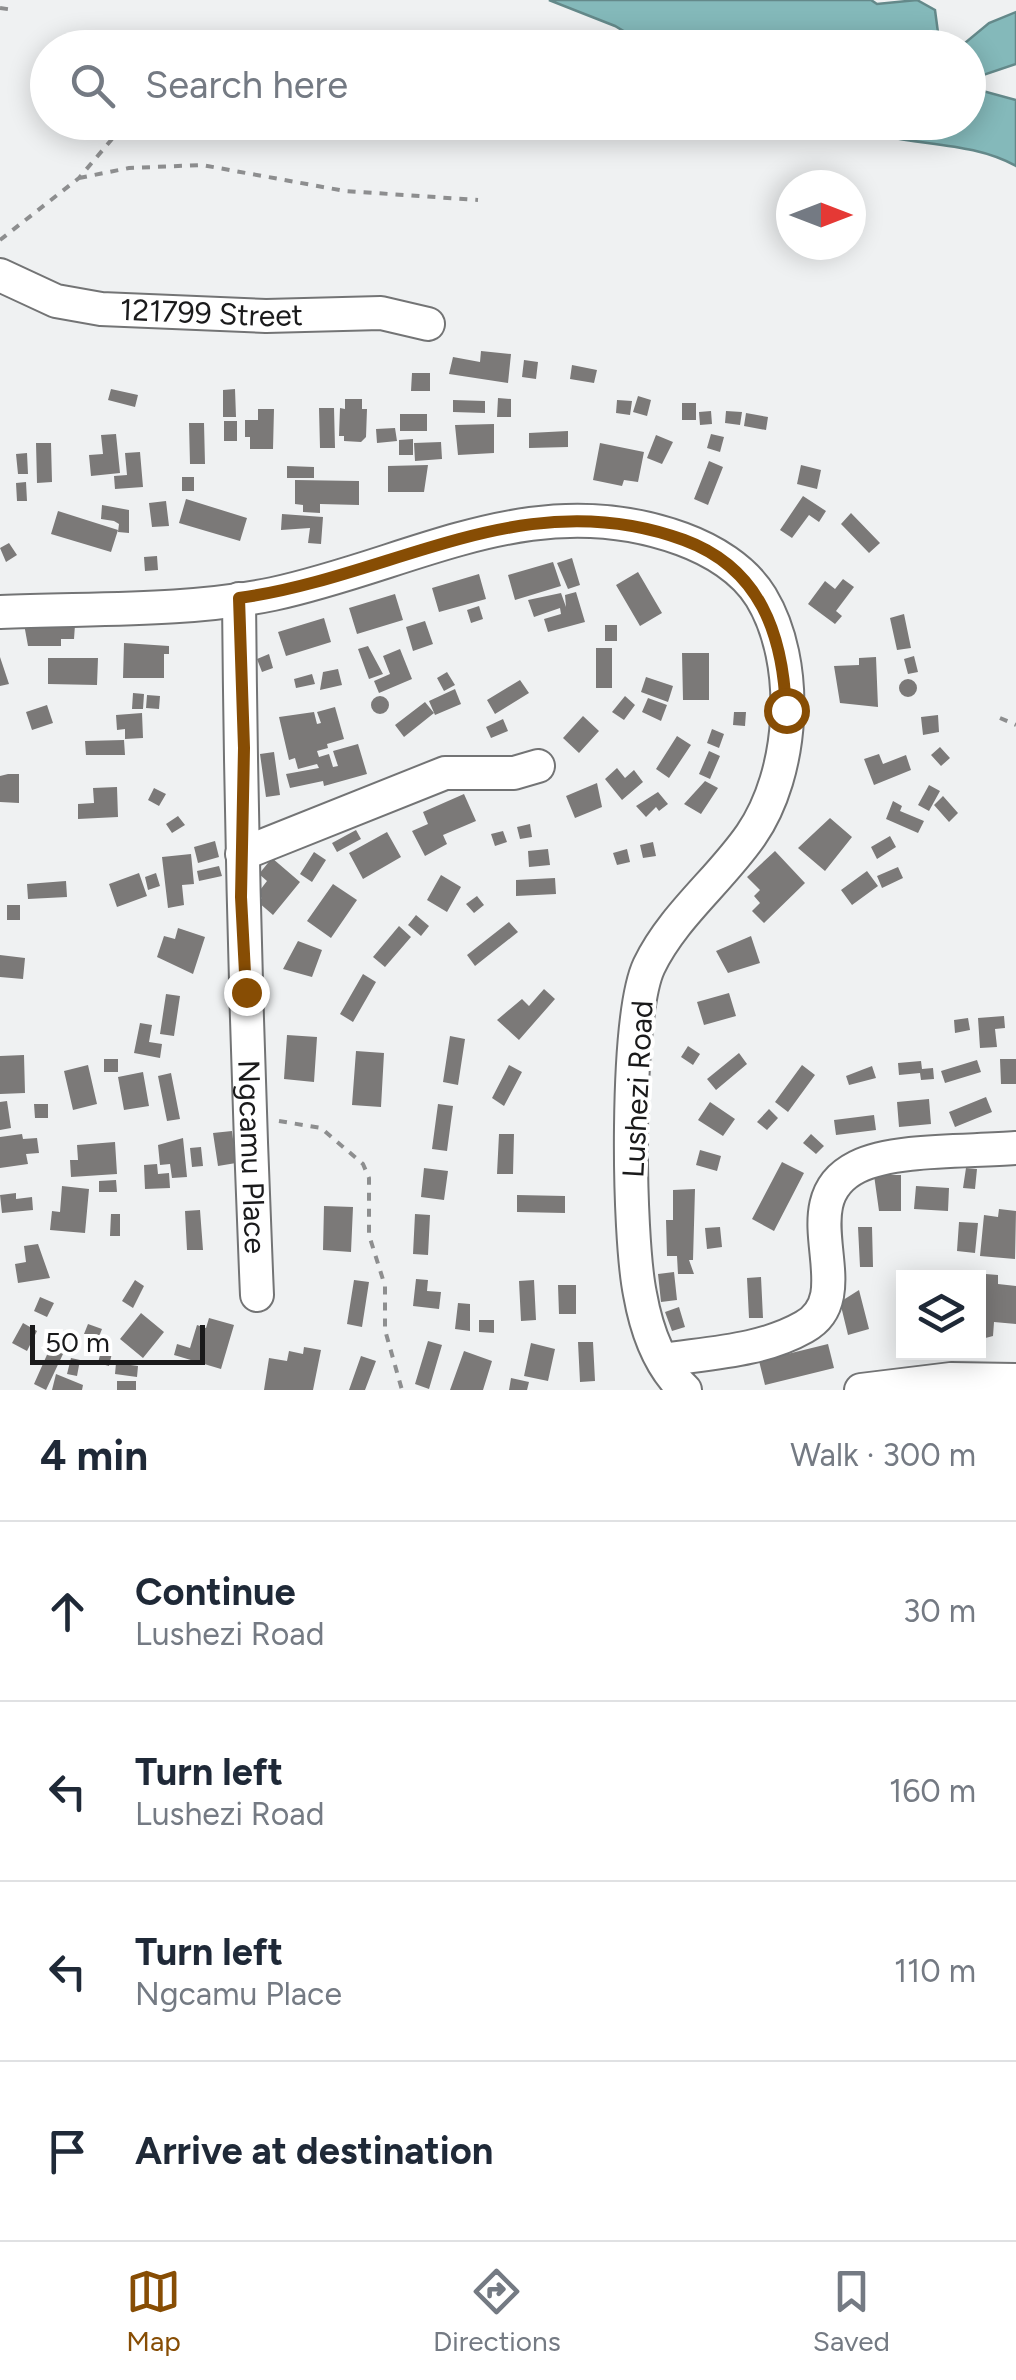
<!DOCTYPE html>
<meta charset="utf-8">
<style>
:root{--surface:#fff;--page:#f6f6f7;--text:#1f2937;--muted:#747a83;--line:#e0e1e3;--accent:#874d04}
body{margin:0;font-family:Figtree,sans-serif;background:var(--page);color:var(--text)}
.controls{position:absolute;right:30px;bottom:30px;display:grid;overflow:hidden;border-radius:0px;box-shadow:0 5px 25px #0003}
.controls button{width:90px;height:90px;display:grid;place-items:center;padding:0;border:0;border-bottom:2px solid var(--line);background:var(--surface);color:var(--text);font:50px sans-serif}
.compass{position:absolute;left:776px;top:170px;width:90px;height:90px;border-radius:50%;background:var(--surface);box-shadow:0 5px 25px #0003;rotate:90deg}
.scale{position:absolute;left:30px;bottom:25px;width:175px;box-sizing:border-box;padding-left:10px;border:5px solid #1a1a1b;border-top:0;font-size:28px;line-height:35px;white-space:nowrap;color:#1a1a1b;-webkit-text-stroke:8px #fff;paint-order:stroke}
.stop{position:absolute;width:30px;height:30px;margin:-22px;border:8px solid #874d04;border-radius:50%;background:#fff}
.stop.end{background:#874d04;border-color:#fff;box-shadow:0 2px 10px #0008}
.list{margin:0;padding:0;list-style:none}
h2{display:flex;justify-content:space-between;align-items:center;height:130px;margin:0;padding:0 40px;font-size:42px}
h2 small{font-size:32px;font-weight:400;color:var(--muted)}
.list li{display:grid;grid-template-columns:65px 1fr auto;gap:30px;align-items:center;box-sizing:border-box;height:180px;padding:0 40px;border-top:2px solid var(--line)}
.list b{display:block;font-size:38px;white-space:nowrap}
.list p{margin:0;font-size:32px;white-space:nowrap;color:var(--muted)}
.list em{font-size:32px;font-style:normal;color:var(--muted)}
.icon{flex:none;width:55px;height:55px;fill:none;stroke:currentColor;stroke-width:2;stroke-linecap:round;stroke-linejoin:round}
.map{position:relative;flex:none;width:1016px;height:1390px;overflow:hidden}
.search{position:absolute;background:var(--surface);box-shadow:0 5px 25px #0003;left:30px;right:30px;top:30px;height:110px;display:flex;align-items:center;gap:25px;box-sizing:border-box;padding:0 35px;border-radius:55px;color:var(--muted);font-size:38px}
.sheet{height:850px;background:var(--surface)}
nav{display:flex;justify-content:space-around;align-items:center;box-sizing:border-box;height:140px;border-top:2px solid var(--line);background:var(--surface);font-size:28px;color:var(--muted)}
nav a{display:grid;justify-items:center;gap:5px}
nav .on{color:var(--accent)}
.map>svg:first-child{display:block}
</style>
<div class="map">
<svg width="1016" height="1390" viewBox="0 0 1016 1390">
<rect width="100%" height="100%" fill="#eff1f2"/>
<path fill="#84b9ba" stroke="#64898a" stroke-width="2.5" d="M549,0H871L877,4L917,0L935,10L939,40L949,47L645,44L615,26Z
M1016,12V64L977,77L979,90L1016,100V166C964,137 898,149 845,123L968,122V48L960,47L989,23Z"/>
<path fill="#7b7978" d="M481,351L511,354L508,383L449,374L453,357L480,362Z
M524,360L538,362L536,379L522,377Z
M572,365L597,370L594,383L570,379Z
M412,373H430V391H411Z
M111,389L138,395L135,407L108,400Z
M235,389L236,417H223V390Z
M638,396L651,400L647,416L633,412Z
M498,398L511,399V417H497Z
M345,399H362V409H367L366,437L361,442L344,441V436H339L340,408L345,409Z
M453,400L485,401V413L453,412Z
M617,400L632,401L630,415L616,413Z
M682,403H696V420H682Z
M319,408H334L335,448H320Z
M258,409H274L273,449H250V437H245V420H258Z
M711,411L712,424L700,425L699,412Z
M726,411L742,412L740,425L725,423Z
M746,413L768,417L766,430L744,426Z
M400,414H427V431H400Z
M224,421H237V441H224Z
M189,423H204L205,464H190Z
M494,424V453L458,455L455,425Z
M395,428L397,441L377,443L376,429Z
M568,431V447L529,448V433Z
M116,434L120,473L91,476L89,455L103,454L101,435Z
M711,434L724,437L720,452L707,448Z
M656,435L673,442L662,464L647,458Z
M413,439V455H399V440Z
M441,442L442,459L415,461L414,443Z
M36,443H51L52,482L37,483Z
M600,443L644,452L638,482L624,480L622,486L593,480Z
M140,452L143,487L115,489L114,476L127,475L125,453Z
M27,453L28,474H18L16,454Z
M709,461L723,467L708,505L694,499Z
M428,465L424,492H388V466Z
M801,465L821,470L817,489L797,484Z
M287,466L314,467V478H287Z
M182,477H194V491H182Z
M295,480L359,481V505L320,504V513L303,512V505L295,504Z
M26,482L27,501H17L16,483Z
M803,496L826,511L819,522L809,515L792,538L780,530Z
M186,499L247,518L240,541L179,523Z
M166,501L169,526L152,527L149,503Z
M102,505L129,510V533L118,532L119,524L114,521L101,519Z
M58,511L118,530L111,552L51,534Z
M851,513L880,543L869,553L841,524Z
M282,514L323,517L321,544L308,543L310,528L281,530Z
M9,543L17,555L6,562L0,548Z
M157,556L158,570L145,571L144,557Z
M572,558L580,585L568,589L557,563Z
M553,562L561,586L515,600L508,575Z
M638,572L662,613L640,626L616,585Z
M479,574L486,599L439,612L432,588Z
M843,579L854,587L836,611L842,616L835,624L808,604L825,581L835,589Z
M576,592L585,622L548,632L544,619L561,614L560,608L534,617L528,600L561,593L566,607L565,595Z
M395,594L403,620L357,634L349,608Z
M479,606L483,619L471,623L467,610Z
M904,614L911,648L897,650L890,618Z
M324,618L331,642L286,656L278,632Z
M425,621L433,644L413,651L406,627Z
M24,624L75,625L74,639H61V646H28Z
M605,625H617V641H605Z
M124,643L169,646V654H164V678H123Z
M368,646L383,674L369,679L358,649Z
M596,648H612V688H596Z
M400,649L412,679L379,693L374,681L390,674L383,656Z
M682,653H709V700H683Z
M269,654L273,668L262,672L257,659Z
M914,656L918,672L908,674L904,659Z
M0,657L9,684L0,686Z
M876,657L878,707L840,703L834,666L859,665V658Z
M48,658H98L97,685L48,684Z
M338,669L342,685L320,690L323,672Z
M447,672L455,685L444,691L437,678Z
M312,674L315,684L296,688L294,679Z
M646,677L673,686L668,702L641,692Z
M899 688a9 9 0 1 1 18 0a9 9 0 1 1-18 0Z
M520,680L529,693L495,714L487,700Z
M455,689L461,704L435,715L429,701Z
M133,693L144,694L143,709H132Z
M147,695L160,696L159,709L146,708Z
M371 705a9 9 0 1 1 18 0a9 9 0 1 1-18 0Z
M625,696L635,705L624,720L612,712Z
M648,698L667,705L661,721L642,712Z
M425,702L434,713L404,737L395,725Z
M47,705L53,723L32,730L26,712Z
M335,707L344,739L327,744L328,748L317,751L319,757L329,754L333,767L338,766L333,751L358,744L367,774L324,786L323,781L290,788L286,774L319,768L317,764L298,769L295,758L289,760L279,717L314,712L317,724L321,723L317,712Z
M734,712H746L745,726L733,725Z
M142,713L143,738L125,739V729L117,730L116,715Z
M938,715L939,732L923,735L921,717Z
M583,716L599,731L579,753L563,738Z
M503,719L508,731L491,738L486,727Z
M712,729L724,734L719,748L707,743Z
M677,736L691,745L669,778L656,769Z
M124,740L125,755H86L85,741Z
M940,747L950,758L941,766L931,755Z
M709,751L720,756L710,779L699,774Z
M274,752L280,795L266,797L260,754Z
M879,754L883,764L906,755L911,770L874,785L864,759Z
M617,768L625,778L634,770L643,782L622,800L605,779Z
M8,774H19V803L0,802V776Z
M705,781L718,788L701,814L684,804Z
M597,783L602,807L575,818L566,796Z
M929,785L940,791L929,811L918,805Z
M117,787L118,817L78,819V804L94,803L93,788Z
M154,788L166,794L159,806L148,800Z
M658,792L668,804L659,811L656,807L646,817L636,806Z
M464,794L476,821L443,835L447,844L425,856L412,831L428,824L423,812Z
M943,796L958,813L949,822L934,805Z
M893,801L902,806L900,811L924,821L918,833L886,819Z
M178,816L185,825L172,833L166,824Z
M830,818L852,837L825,871L798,848Z
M530,824L532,837L520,839L517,827Z
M356,830L361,839L337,852L332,843Z
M503,831L507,842L495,846L491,834Z
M387,832L401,857L363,879L349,853Z
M890,836L896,847L877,859L871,847Z
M215,841L219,857L198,863L194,847Z
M653,842L656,856L643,858L640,845Z
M548,849L550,865L529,867L528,851Z
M627,849L630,862L617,865L613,853Z
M775,851L805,883L764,923L752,911L760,903L754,896L760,890L747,877Z
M314,852L326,860L312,882L300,874Z
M191,854L194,884L182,885L184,905L168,908L162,857Z
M272,858L300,882L273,915L258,902L262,898L257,894L267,881L259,874Z
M219,866L222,876L199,881L197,871Z
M898,867L903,878L882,888L877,876Z
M867,871L878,886L852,905L841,890Z
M139,873L147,896L117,907L109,884Z
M156,873L160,886L148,890L145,877Z
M441,875L461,887L447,912L427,900Z
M555,878L556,894L516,896V880Z
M66,881L67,897L28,899L27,884Z
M333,884L357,900L331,938L307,921Z
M477,896L484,905L474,913L466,904Z
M7,905H20V920H7Z
M416,915L429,926L421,936L408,925Z
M509,922L518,932L475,966L467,955Z
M399,926L411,937L385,967L373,957Z
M178,928L205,937L193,974L157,957L164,936L175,939Z
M751,936L760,963L728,973L716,951Z
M298,941L322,950L312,977L283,969Z
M0,955L25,958L23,979L0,977Z
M363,974L376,982L353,1022L340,1014Z
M544,989L555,999L519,1040L497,1020L522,999L529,1006Z
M729,993L736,1016L704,1025L697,1002Z
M166,994L180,996L174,1036L160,1034Z
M1004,1016L1005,1028L995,1029L997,1047L980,1048L978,1018Z
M968,1018L970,1030L955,1033L954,1020Z
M140,1023L152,1025L149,1042L162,1044L160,1058L134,1053Z
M287,1035L317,1037L314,1082L284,1079Z
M450,1036L465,1039L458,1085L443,1082Z
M688,1046L700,1054L693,1065L681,1057Z
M356,1051L384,1053L381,1107L352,1105Z
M739,1053L747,1064L716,1090L707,1079Z
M24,1055L25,1093L0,1094V1056Z
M104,1059H118V1072H104Z
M1000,1059H1016V1084H1001Z
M977,1060L981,1072L945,1083L941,1071Z
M921,1061L922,1069L933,1068L934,1079L921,1080L920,1073L899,1075L898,1063Z
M88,1065L97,1104L73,1110L64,1071Z
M509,1065L522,1072L504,1106L492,1098Z
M802,1065L815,1075L788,1112L775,1102Z
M872,1066L876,1078L849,1085L846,1076Z
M143,1072L149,1106L124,1110L118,1077Z
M171,1073L180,1119L167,1121L158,1076Z
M986,1097L992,1112L955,1127L949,1112Z
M929,1099L931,1124L899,1127L897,1102Z
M7,1101L11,1128L0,1130V1102Z
M710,1102L735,1119L723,1136L698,1120Z
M34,1104H48V1118H35Z
M438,1104L453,1106L447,1151L432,1149Z
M769,1109L778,1118L767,1130L757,1122Z
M874,1115L876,1130L836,1135L834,1120Z
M232,1131L236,1163L218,1166L213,1133Z
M22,1134L23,1139L37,1138L39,1153L26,1154L28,1164L0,1168V1137Z
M499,1134H514L513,1174H497Z
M811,1134L824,1146L816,1154L803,1143Z
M183,1138L187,1177L172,1178L170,1164L160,1165L158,1145Z
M115,1142L117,1174L71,1177L70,1160H78L77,1145Z
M201,1147L203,1166L192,1167L190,1148Z
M700,1150L721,1156L717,1171L696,1165Z
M782,1162L804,1173L774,1231L752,1219Z
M157,1164L158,1174L169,1173L170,1188L145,1189L144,1165Z
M424,1168L448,1171L444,1200L421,1197Z
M966,1168L977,1169L975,1189L963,1188Z
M874,1175H901V1211H879Z
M116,1180L117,1192H99V1181Z
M62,1186L89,1189L85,1233L50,1230L52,1211L60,1212Z
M916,1186L949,1188L948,1211L914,1209Z
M695,1189L693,1260H689L694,1274H678L677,1256H667L666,1220H673V1190Z
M16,1193V1199L32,1197L33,1210L2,1213L0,1195Z
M517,1195L565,1196V1213L517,1212Z
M324,1206L353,1207L351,1252L323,1250Z
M999,1209L1016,1211L1015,1259L980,1256L984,1215L998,1217Z
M200,1210L203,1250H187L185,1211Z
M111,1214H120V1236H110Z
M415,1214L430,1215L428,1255L413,1254Z
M959,1222L978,1223L975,1253L957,1251Z
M720,1227L722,1247L707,1249L705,1228Z
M858,1227H872L873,1267H860Z
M38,1244L50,1278L18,1283L15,1264L26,1262L24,1246Z
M674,1272L677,1300L661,1302L658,1274Z
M961,1272L998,1275V1284L1016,1286V1324L994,1322L993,1336L978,1340V1278H960Z
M761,1277L763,1318H749L747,1278Z
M416,1279L428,1280L427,1291L441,1292L439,1309L413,1306Z
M135,1280L144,1286L133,1308L122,1301Z
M354,1280L369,1282L362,1327L347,1324Z
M534,1280L536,1320L521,1321L519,1281Z
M558,1285H576V1314H559Z
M859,1290L869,1329L848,1335L840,1302Z
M40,1297L54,1303L47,1317L34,1311Z
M458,1303L470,1304V1331L455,1329Z
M679,1307L685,1327L672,1331L665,1312Z
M141,1313L164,1332L143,1358L120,1339Z
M209,1318L234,1325L221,1369L174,1355L177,1344L190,1348L197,1325L206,1328Z
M479,1320H494V1333L479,1332Z
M23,1323L37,1331L27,1351L12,1343Z
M88,1324L102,1329L98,1339L84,1334Z
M428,1341L442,1345L429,1389L415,1384Z
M578,1342H593L595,1381L580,1382Z
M531,1343L555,1349L548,1381L524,1376Z
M828,1344L834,1368L765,1385L759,1361Z
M304,1347L321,1350L313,1390H264L269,1358L287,1361L289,1351L303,1354Z
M50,1348L63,1354L46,1390L34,1384Z
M101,1351L112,1353L109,1366L98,1363Z
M464,1351L492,1361L483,1390H450Z
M361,1356L376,1361L365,1390H349Z
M71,1358L80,1360L77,1376L67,1374Z
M116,1363L138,1366L137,1377L115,1374Z
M56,1374L83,1385L82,1390H52Z
M511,1378L529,1382L527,1390H509Z
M117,1381H136V1390H117Z"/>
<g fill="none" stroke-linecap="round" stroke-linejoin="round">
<g stroke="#737475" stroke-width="36">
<g id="minor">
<path id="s1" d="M0,275L56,301L101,309L266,316L381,313L428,324"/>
<path id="s2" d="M239,599C241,831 247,1063 257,1295"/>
<path d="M0,612C87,608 187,612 273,594C413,564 535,485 682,539C712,550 744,569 761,597C801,663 794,773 751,835C720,880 673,916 649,966C625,1017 628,1235 640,1294C646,1328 659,1366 685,1390"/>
<path d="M242,854L445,773H514L538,766"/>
<path d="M663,1360C709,1353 762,1351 804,1327C864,1294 785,1203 857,1167C895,1148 972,1152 1016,1148"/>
<path d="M861,1390L951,1379L1016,1380"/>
</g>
</g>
<path stroke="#8d8e8f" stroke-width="4" stroke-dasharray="8 8" stroke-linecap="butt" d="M0,8L14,10
M79,178L129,168L202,165L345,191L478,200
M0,240L79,178L112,139L141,122
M1000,718L1016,725
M279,1121L321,1128L363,1164L369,1178V1235L385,1286V1330L402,1390"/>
<use href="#minor" stroke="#fff" stroke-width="32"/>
</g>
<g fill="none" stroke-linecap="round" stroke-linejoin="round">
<path stroke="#874d04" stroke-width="12" d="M246,992L241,897L244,748L239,598C393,577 524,481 684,540C760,568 783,634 786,710"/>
</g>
<g text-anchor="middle" stroke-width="8" stroke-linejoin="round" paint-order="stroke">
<g font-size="30" fill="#1a1a1b" stroke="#fff">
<text dy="10" stroke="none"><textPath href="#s1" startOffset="218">121799 Street</textPath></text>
<text transform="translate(638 1089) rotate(-87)" y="10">Lushezi Road</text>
<text dy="10" stroke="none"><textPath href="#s2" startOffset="558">Ngcamu Place</textPath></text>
</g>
</g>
</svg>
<div class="controls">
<button><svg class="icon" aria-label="layers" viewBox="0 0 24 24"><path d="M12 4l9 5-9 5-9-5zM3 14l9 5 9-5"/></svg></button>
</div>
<svg class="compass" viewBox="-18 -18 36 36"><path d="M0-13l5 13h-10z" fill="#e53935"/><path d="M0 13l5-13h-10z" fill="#747a83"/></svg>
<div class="scale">50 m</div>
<div class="stop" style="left:786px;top:710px"></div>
<div class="stop end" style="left:246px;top:992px"></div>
<div class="search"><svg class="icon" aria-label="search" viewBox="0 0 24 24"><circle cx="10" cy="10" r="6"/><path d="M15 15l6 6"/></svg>Search here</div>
</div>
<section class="sheet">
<h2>4 min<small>Walk · 300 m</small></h2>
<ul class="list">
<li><svg class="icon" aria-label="ahead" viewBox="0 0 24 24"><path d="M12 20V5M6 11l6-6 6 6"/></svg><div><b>Continue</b><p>Lushezi Road</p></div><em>30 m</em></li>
<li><svg class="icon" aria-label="left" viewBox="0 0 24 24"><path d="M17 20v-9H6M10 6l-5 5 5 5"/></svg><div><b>Turn left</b><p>Lushezi Road</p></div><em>160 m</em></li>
<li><svg class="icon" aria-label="left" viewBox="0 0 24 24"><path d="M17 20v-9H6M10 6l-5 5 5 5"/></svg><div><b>Turn left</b><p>Ngcamu Place</p></div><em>110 m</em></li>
<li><svg class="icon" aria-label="arrive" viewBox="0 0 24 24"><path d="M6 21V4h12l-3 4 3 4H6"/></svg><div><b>Arrive at destination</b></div></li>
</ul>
</section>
<nav>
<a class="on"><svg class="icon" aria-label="map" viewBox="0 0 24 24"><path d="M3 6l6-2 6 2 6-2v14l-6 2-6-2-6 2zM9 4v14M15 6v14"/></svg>Map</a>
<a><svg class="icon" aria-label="directions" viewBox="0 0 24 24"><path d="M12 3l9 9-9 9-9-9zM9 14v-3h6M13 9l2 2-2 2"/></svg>Directions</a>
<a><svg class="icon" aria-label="saved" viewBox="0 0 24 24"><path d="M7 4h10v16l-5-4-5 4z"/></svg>Saved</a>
</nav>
